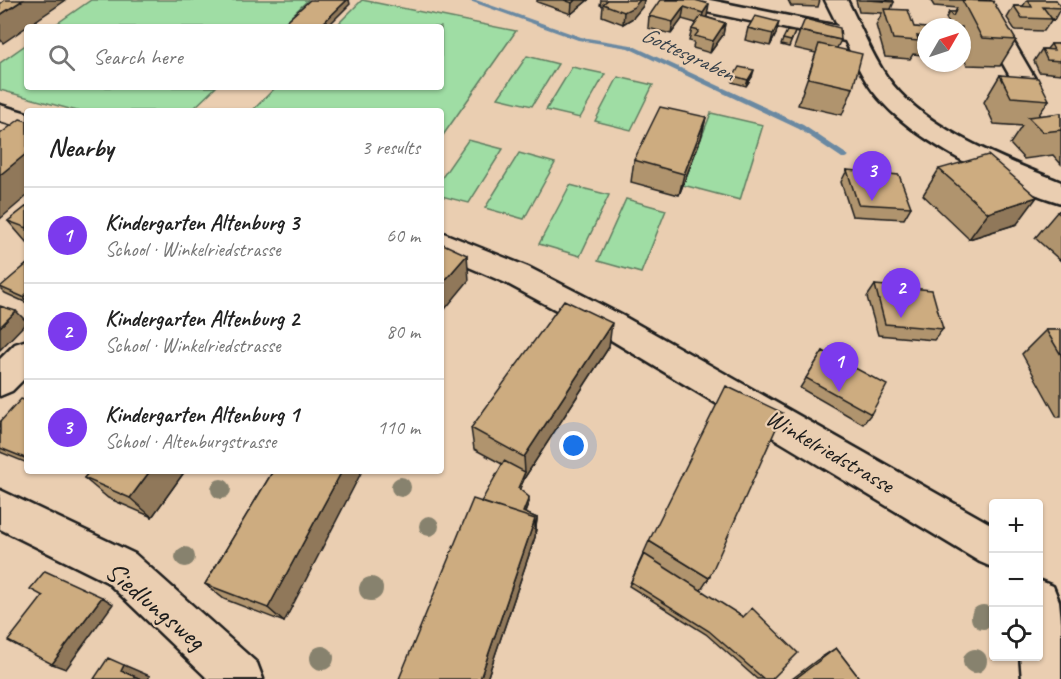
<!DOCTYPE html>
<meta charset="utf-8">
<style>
:root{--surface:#fff;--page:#f6f6f6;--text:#222;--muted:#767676;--line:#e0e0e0;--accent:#7c3aed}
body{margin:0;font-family:Caveat,sans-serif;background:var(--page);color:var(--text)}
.controls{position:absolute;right:18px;bottom:18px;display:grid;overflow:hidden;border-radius:6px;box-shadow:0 2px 4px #0004}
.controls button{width:54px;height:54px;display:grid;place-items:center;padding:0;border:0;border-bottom:2px solid var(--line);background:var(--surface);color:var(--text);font:30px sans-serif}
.compass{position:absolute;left:917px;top:18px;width:54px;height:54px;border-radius:50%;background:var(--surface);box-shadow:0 2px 4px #0004;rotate:51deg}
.you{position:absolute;left:574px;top:446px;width:21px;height:21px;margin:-15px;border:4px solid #fff;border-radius:50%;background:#1a73e8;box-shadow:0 0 0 9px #1a73e833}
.badge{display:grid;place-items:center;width:39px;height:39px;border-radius:50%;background:var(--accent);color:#fff;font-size:20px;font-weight:700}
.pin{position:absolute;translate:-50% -50px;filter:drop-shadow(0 2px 3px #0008)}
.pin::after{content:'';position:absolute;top:32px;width:21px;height:18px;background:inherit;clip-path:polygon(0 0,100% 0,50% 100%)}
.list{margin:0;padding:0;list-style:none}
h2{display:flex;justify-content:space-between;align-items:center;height:78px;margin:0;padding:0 24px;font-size:26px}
h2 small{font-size:20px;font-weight:400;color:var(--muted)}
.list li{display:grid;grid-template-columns:39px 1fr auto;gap:18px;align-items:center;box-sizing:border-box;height:96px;padding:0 24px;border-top:2px solid var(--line)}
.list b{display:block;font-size:22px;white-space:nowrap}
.list p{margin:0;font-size:20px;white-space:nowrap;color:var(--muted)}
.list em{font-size:20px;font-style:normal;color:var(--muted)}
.icon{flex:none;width:33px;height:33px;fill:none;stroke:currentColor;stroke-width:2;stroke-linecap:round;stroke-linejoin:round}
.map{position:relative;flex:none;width:1061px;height:679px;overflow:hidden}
.search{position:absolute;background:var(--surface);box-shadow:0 2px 4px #0004;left:24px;top:24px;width:420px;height:66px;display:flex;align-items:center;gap:15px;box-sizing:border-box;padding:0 21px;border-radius:6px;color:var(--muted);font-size:22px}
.panel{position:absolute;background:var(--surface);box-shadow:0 2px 4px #0004;left:24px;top:108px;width:420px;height:366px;border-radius:6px}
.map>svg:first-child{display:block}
</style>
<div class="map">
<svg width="1061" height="679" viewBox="0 0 1061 679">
<rect width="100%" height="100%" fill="#eaceb1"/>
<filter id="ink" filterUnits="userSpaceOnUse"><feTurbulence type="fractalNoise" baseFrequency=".0167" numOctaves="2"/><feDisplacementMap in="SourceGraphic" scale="12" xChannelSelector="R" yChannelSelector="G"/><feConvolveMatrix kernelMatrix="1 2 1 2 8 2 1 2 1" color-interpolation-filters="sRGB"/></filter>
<g filter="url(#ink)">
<path fill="#9fdda4" stroke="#5e7c60" stroke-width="1.5" d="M91,0H308L280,27H52Z
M362,0L516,31L441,138V111H252L276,87H441V27H335Z
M27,44V87H216L191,111H77L0,90V63Z
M527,56L558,64L532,106L498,98Z
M572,67L605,74L580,118L546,110Z
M618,77L653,85L631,130L595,121Z
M711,113L763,125L740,200L683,185Z
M468,140L503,149L469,203L441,196V179Z
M519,153L555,163L524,219L485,208Z
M570,185L609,195L580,256L539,244Z
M626,199L666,210L641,273L598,261Z"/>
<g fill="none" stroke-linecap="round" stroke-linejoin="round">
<path fill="#6a89a2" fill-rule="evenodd" d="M467,0H476L581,37L631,45L803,125L849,156L845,158H842L799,129L628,48L578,40Z"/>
<g stroke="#1c1c1c" stroke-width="5">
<path id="minor" d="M667,0H710L838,26L825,0H847C860,25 871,54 887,77C923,129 1004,159 1061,182V203C1007,187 922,145 884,104C866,86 856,63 845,41L678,6L670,5Z
M967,0H989L1041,89L1038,94L1029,96L1020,94Z
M0,105L27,113V129L0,121Z
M441,232L528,267L623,316L994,526V568L980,562L601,334L506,283L441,255Z
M27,340V376L12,391L0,396V359L15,344Z
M0,490L135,554L257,663L263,679H208L107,582L0,529Z
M1038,580L1053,586L1059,601L1061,622V679H1022L1020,656H1038Z"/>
</g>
<use href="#minor" fill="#eaceb1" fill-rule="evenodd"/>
</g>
<g fill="#87826e">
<circle cx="401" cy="487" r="10"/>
<circle cx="221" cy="489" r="10"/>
<circle cx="429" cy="526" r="10"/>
<circle cx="185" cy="557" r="10"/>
<circle cx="371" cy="589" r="12"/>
<circle cx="983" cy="617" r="12"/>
<circle cx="322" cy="658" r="12"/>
<circle cx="975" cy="661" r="12"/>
</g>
<path fill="#b0946e" stroke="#1c1c1c" stroke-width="1.5" d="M537,0H588L571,14L537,2Z
M601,0H644L643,6L633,18L623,24L602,16L603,6L600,5Z
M695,0L707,16L706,17L725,23L723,35L710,53L693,48L694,42L689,41L692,29L696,23L682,19L671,34L648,28L649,16L682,1Z
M788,0H820L818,7L791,6Z
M856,0H893L894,2L891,9L914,27L926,28V47L922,55L913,54L910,59L885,57L876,25L882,13L859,12Z
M932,0H978L1016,40L1000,66L967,65L962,54V27H949L948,26L949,23L946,18L949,12H955L957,8L934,6L931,1Z
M1027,0H1056L1061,7L1054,20L1052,19L1044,31L1015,30L1007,18L1014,6H1023Z
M748,28L776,34L770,46L745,40Z
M800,31L841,40L837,48L853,88L842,115L798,105L816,53L794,48Z
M795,32L789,47L781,45L783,39Z
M1051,44H1061V74L1039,72L1034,61L1042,49H1047Z
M1000,75L1049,100L1038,116L1061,113V164L1053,155L1024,159L1010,144L1022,126L994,124L984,102Z
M734,76L752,77L746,86L732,82Z
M706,117L701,138L679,195L631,182L634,160Z
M939,169L1017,224L969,239L923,195Z
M847,170L911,207L904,219L852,216L841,182Z
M27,206V243L8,221Z
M1061,210V261L1035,238L1057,212Z
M27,264V303L5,293L0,288Z
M875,285L943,329L934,340L878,335L867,297Z
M1046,330H1061V417H1057L1022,354Z
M609,347L525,477L519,490L529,502L525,513L537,518L535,537L487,679L502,464L474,449L471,428Z
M823,351L871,414L863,424L800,388Z
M27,401V463L0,452V422Z
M90,471H185L152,517L108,498L84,478Z
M273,471L284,622L224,599L205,584Z
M649,541L709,578L701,590L772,679H757L706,634L629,586Z
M836,648L860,679H792L817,660Z"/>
<path fill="#90785a" stroke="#1c1c1c" stroke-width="1.5" d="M23,0H66L3,43L0,39V15Z
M347,0H349L350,4L327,27H319Z
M575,0H588L571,14L572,3Z
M640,0H644L643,6L633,18L623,24L624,12Z
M709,4L707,16L701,25L703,13Z
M684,7L682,19L671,34L673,22Z
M779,22L776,34L770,46L773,34Z
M725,23L723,35L710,53L713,41Z
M754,70L752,77L746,86L748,80Z
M706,117L701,138L679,195L684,174Z
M27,153V196L0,219V175Z
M1037,197L1017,224L969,239L988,213Z
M467,255L469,280L441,314V285Z
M27,293V302L23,297Z
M16,311L27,322L0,350V327Z
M612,323L609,347L525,477L518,493V488L525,472L524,457Z
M150,471H185L152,517L130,498Z
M342,471H362L284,622L268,608Z
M529,497V502L523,517V512Z
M537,518L535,537L487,679H480L535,519Z
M102,597L113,604L66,669L52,664Z
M124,665L150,676L148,679H141L121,671Z"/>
<path fill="#cdac80" stroke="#1c1c1c" stroke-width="1.5" d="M5,0H23L0,15V4Z
M310,0H347L319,27H280Z
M564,0H575L572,3Z
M608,0H640L634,7L624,12L603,4Z
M660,0H695L709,4L703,13L684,7L673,22L649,16Z
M867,0H893L894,2Z
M962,0L993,1L1016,40L982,38Z
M1028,0H1056L1061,8L1043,7L1052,19L1022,18L1014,6L1032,7Z
M884,9L908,10L914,27L926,28V37L917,36L919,41L893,39Z
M949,12H955L953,16H952Z
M701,16L725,23L713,41L695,36L699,31L692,29Z
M755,16L779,22L773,34L748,28Z
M805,19L840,28L841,40L800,31Z
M787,31L795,32L791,41L783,39Z
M819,44L862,54L853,88L808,78Z
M1051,44H1061V61L1047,60L1042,49L1054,50Z
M739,67L754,70L748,80L734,76Z
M1000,75L1038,78L1049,100L1011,97Z
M660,107L706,117L684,174L634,160Z
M1061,113V130L1043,132L1028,117Z
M20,119L27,121V153L0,175V134Z
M988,155L1037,197L988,213L939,169Z
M847,170L899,175L911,207L858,204Z
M27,206V228L8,221Z
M1061,210V215L1057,212Z
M441,243L467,255L441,285Z
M27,264V293L23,297L0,287Z
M875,285L932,290L943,329L885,324Z
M564,300L612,323L524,457L471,428Z
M0,306L16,311L0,327Z
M1046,330H1061V355Z
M823,351L887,385L871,414L806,378Z
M726,386L783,413L709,578L649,541Z
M21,399L27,401V456L25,458L0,448V422Z
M504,461L525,472L518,488L529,497L523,512L537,518L535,533V519L481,502Z
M90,471H150L130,498L84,478Z
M273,471H342L268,608L205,584Z
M473,499L535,519L480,679H399Z
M644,554L743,617L752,608L798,653L772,679H764L709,631L631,582Z
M45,571L102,597L52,664L8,641L43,596L30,589Z
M836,648L860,679H795Z
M108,658L124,665L121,671L141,679H94Z"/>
</g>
<g text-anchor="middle" stroke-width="4.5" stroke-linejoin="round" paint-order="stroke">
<g font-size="22" font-style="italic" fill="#364049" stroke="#eaceb1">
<text transform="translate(688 53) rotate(25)" y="8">Gottesgraben</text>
</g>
<g font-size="24" fill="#1c1c1c" stroke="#eaceb1">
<text transform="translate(830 451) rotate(30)" y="8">Winkelriedstrasse</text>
</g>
<g font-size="28" fill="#1c1c1c" stroke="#eaceb1">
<text transform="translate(156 605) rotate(40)" y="10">Siedlungsweg</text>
</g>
</g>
</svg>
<div class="controls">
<button>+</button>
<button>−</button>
<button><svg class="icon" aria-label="locate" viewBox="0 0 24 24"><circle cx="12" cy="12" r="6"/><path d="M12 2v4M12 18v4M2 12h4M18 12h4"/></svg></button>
</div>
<svg class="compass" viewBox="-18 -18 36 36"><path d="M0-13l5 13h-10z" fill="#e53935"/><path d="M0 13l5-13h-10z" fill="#767676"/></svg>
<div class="you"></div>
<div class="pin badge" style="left:839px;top:392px">1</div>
<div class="pin badge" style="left:901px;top:318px">2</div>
<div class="pin badge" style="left:872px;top:201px">3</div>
<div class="search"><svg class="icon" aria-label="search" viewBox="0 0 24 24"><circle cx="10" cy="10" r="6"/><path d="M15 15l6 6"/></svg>Search here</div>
<section class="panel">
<h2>Nearby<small>3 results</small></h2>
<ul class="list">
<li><span class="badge">1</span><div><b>Kindergarten Altenburg 3</b><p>School · Winkelriedstrasse</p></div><em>60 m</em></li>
<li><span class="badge">2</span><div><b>Kindergarten Altenburg 2</b><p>School · Winkelriedstrasse</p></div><em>80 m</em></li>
<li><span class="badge">3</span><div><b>Kindergarten Altenburg 1</b><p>School · Altenburgstrasse</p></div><em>110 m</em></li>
</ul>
</section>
</div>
